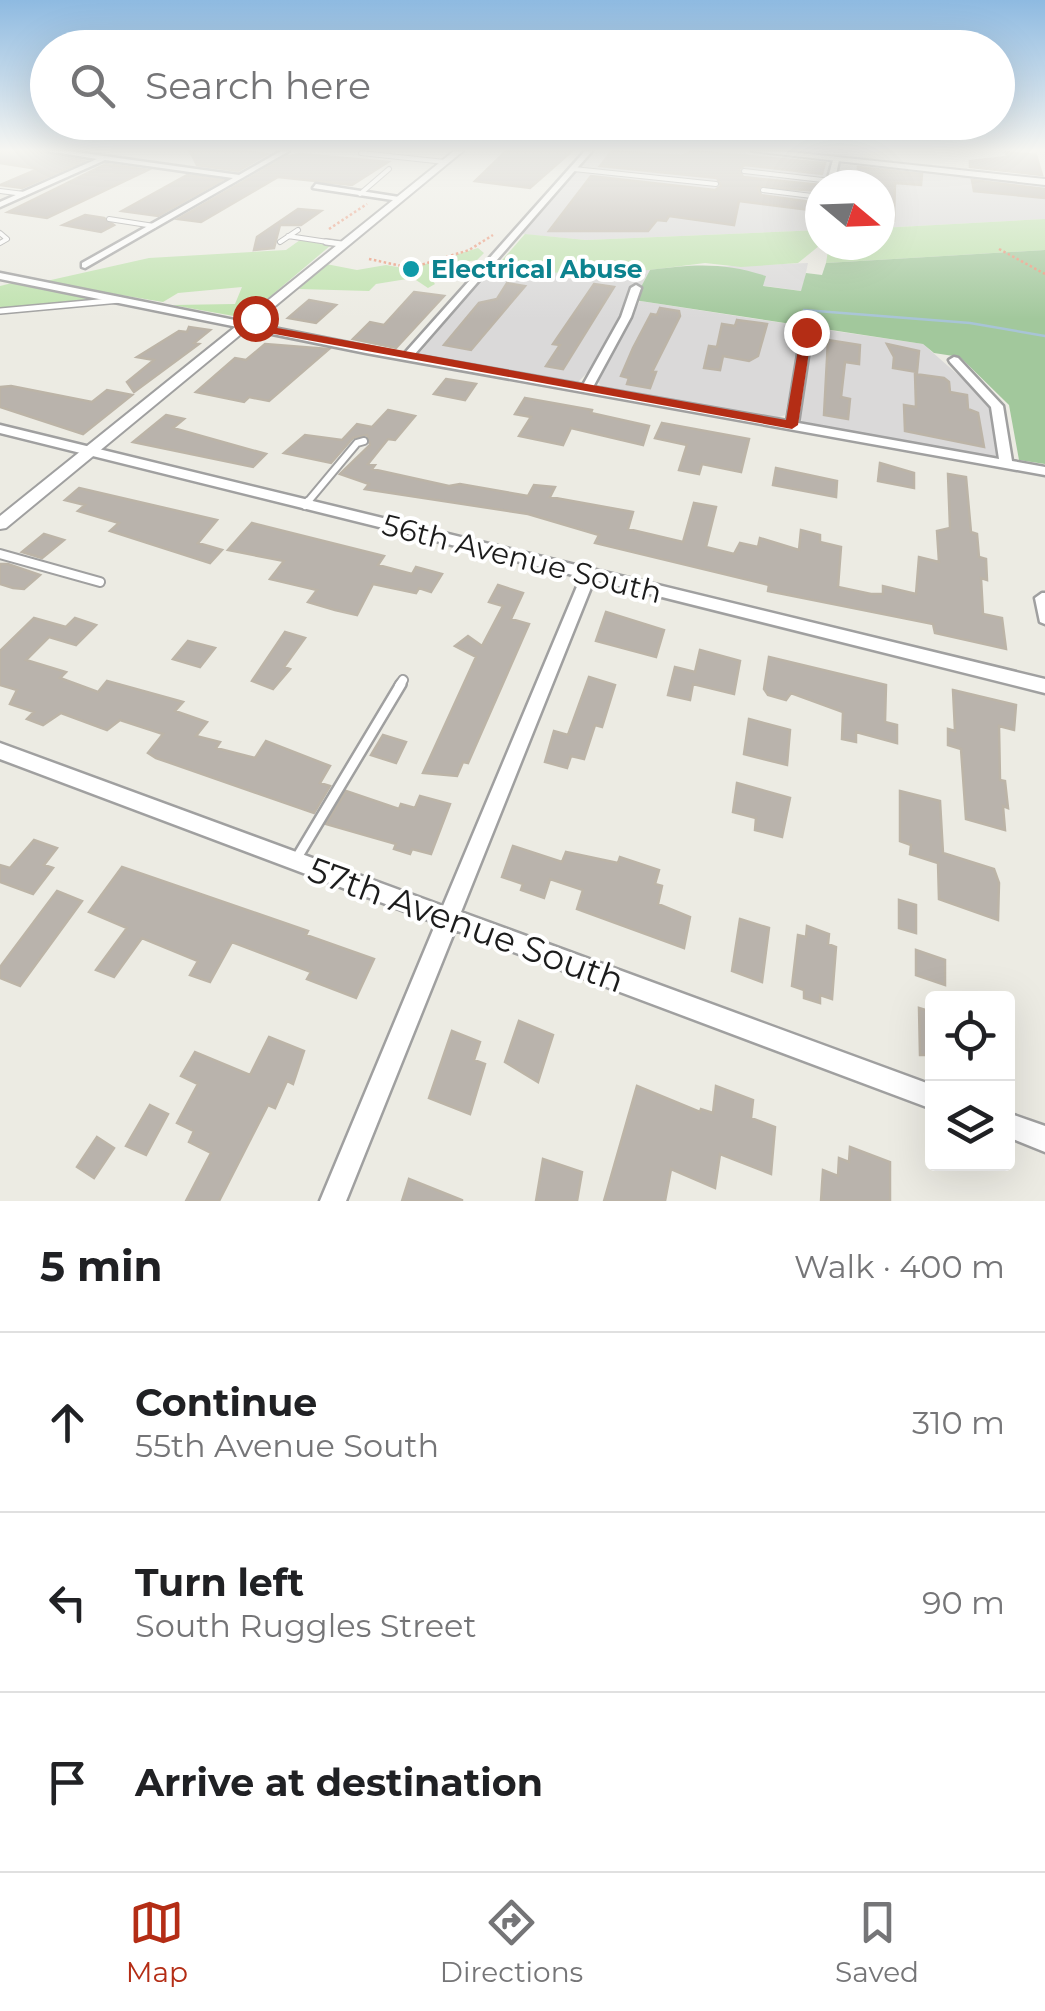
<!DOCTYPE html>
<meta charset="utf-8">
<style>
:root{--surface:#fff;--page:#f6f6f6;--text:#202124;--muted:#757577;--line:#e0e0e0;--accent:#b42d15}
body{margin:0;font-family:Montserrat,sans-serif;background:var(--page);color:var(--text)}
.controls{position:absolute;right:30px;bottom:30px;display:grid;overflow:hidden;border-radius:10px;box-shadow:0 10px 40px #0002}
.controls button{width:90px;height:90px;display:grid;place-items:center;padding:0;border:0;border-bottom:2px solid var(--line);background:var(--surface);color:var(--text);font:50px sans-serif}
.compass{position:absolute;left:805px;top:170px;width:90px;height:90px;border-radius:50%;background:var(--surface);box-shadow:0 10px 40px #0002;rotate:109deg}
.stop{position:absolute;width:30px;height:30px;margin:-22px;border:8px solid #b42d15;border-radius:50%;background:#fff}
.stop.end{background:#b42d15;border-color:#fff;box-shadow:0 2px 10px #0008}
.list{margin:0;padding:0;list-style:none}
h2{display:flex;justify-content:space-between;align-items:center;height:130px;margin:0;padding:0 40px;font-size:42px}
h2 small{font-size:32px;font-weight:400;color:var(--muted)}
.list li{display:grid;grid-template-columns:65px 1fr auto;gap:30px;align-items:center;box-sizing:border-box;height:180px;padding:0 40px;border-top:2px solid var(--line)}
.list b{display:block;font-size:38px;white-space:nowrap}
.list p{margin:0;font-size:32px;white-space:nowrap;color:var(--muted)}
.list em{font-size:32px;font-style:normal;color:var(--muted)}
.icon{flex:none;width:55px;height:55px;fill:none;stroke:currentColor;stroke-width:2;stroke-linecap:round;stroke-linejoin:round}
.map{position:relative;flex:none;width:1045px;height:1201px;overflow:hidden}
.search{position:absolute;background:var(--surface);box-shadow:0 10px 40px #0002;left:30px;right:30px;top:30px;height:110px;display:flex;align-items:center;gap:25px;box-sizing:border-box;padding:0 35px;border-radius:55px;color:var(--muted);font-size:38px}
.sheet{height:670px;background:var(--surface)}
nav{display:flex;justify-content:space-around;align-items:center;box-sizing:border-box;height:140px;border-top:2px solid var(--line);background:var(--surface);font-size:28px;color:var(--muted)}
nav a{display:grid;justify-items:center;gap:5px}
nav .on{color:var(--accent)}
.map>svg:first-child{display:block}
</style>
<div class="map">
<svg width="1045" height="1201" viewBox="0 0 1045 1201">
<rect width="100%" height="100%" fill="#ecebe3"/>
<path fill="#dad9d9" d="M595,151H728L831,163L828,185H820V230L586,240L522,234Z
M840,164L1045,185V219L880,228V185H837Z
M808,263L802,291L650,270L640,289L630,288L620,317L591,369L578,382L418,355L493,265L545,273Z
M640,301L802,326L785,415L771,420L602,387L598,382Z
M814,328L923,344L989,402L998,455L989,458L805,424L798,417Z"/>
<path fill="#bfe2ae" d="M1045,219V250L826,263L829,245H880V228Z
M820,230L819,246L798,263L741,267L705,263L650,270L545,273L497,266L525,234L586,240Z
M300,240L331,245L245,318L172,305L235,304L242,287L178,293L163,302L42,282L149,258L286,250Z
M478,248L484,253L477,260L464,262L454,277L432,280L435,284L428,288L413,278L376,284L369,291L299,289L326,264L357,270L386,265L409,269Z
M16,282L111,300L0,309V286Z"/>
<path fill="#a2c89c" d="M1045,250V464L1019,460L1009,405L960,357L934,353L923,344L634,300L650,270C693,264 724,262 766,276L763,286L801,291L806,273L822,275L826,263Z"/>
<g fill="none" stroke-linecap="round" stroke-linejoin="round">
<path stroke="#a8c4d6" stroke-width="2.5" d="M804,310L970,323L1045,336"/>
</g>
<path fill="#b9b3ac" stroke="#bcb4a7" stroke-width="2.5" d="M0,151H44L84,161L22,188L0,185L38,169L0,163Z
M190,151H243L267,154L238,171L197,165Z
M506,151H572L530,188L475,181Z
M612,151L681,156L693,151L825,163L822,174L745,165L739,169L743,177L820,185V191L758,187L761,195L812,202L809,210L739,201L734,225L669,216L666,221L657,220L648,231H549L591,176L715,190L721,186L717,178L600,166Z
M1006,152L1036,155L1042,175L970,167V161L1007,157Z
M300,154L388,162L352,185L278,177L201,222L178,219L286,157Z
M106,164L148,170L47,218L8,212Z
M858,167L922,174L921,185L895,183L894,220L881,210L882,185H856Z
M187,175L222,180L158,216L122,211Z
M972,180L1045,189V198L974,191Z
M298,209L321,211L301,225H280L274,248L254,250L257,237Z
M85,215L104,218L114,225L101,232L63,225Z
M507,283L525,286L471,350L444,345L479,303L497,299Z
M594,284L614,287L563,369L546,366L560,345L553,344Z
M414,292L444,296L396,348L353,339L370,322L384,325Z
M309,300L336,305L316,323L288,318Z
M660,308L679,311L680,316L652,372H656L650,388L627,384L629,378L621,376L633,348L651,314L657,315Z
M737,320L767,324L758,356L749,361L723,356L720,370L704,368L709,346L717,347L722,324L735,326Z
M189,327L210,330L194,343L199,344L134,392L127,382L154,360L137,357L179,331L187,332Z
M828,340L860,345L859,364L845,362L841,397L850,399L848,419L824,415Z
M265,344L329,349L269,401L249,397L244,402L196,392L235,358L246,360Z
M887,344L919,351L917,372L893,368L894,357Z
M915,374L944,378L949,382L950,392L967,395L968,409L978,413L984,447L905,431L904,405L916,407Z
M446,379L476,384L465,400L434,394Z
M11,386L92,402L107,390L132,395L83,434L0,407V387Z
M525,398L592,410L591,413L649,426L643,445L571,428L563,445L519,436L531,417L515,414Z
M388,410L415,416L395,440L388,439L368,464L375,465L372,469L449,486L460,484L528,496L534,485L555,487L550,497L633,512L628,529L683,542L694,503L716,507L706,547L734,554L740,543L758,547L760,538L799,550L801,530L820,535V542L841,547L838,587L871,594H883V586L916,594L919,557L939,562L937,531L950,528L948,474L966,477L971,532L977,534L979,557L986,559L987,580L981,578L983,614L1002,618L1006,649L935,633L933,624L768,591L769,585L595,543L599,535L528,514L365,489L369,484L340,474L370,445L367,435L353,438L331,463L284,453L305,435L342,440L357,424L372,427Z
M166,415L184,419L173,428L266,454L253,467L133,442Z
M662,423L749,439L741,472L702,464L699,474L679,470L687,445L655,438Z
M880,463L914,473V488L878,481Z
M776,468L837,481L836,497L773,485Z
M79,488L217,520L198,543L222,550L210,563L110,531L119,523L78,511L85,505L65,500Z
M252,523L384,556L378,565L412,574L416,567L442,574L431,592L419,588L416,593L373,584L357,615L335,610L308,602L317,590L270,579L284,561L228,550Z
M44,534L64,540L42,558L22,552Z
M0,564H8L40,575L24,589L13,588L0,584Z
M498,585L523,593L511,619L529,624L468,763L463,762L457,776L423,773L476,657L455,646L468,636L482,646L503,606L489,602Z
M606,612L664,630L656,657L596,641Z
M34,618L66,627L75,618L96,625L76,645L49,637L26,660L66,672L60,678L98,692L107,681L183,702L175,711L207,722L196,736L220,742L216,748L255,758L266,741L330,766L320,783L330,786L314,813L156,758L148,753L163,734L120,720L107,730L61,713L43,725L27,719L34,712L10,704L17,690L0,685V651Z
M285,632L305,638L284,667L290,669L273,689L252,681Z
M188,641L215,648L200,667L173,659Z
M700,650L740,661L734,694L693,684L690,700L668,695L675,667L695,672Z
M769,657L886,685L885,722L897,725V743L856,732V742L842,739L843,712L791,693L786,700L768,695L764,689Z
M589,677L615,685L602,727L595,725L584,759L571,756L567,768L545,762L554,731L568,735Z
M953,690L1016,705L1014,730L999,726L1000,780L1005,781L1008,808L1003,806L1005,830L966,819L961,749L948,745V729L955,731Z
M749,719L790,730L787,765L744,754Z
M383,735L406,742L396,763L371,755Z
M737,783L790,798L782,837L755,830L756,818L733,812Z
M346,791L399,809L401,804L415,808L420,796L450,804L431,854L412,849L410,854L394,849L396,844L326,824Z
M900,791L940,801L943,853L994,869L999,883L998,920L939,899L938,863L910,854L911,845L900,841Z
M34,840L57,848L44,865L53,868L33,894L0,882V865L10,868Z
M513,846L562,862L566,852L618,863L620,857L659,870L655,884L662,886L658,904L690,917L684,948L577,909L583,890L550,879L544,898L521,890L523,884L502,877Z
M122,867L308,931L306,935L374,959L356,998L307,979L311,972L232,942L210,982L190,975L198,961L142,938L114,977L96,970L127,928L89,912Z
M57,891L82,901L20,986L0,978V967Z
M899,900L916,905V933L899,928Z
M740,919L769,928L762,982L732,971Z
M807,926L829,934L828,944L836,947L832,999L820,995V1003L804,998V990L792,986L798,935L806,937Z
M916,950L945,960V985L916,975Z
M919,1008L932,1012V1055H920Z
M519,1021L553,1035L538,1082L505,1062Z
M452,1031L480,1042L474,1060L485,1064L470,1114L429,1098Z
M269,1037L304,1051L293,1084L287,1081L275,1108L268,1105L219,1201H186L211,1153L189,1142L194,1131L177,1123L198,1084L181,1076L195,1052L250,1075Z
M637,1086L700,1112L701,1109L713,1113L716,1086L753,1100L751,1118L775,1127L771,1174L720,1154L715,1188L671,1169L665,1201H604Z
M150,1105L168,1114L146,1155L126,1146Z
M97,1137L114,1148L94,1178L77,1167Z
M850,1147L890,1162V1201H821L823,1170L838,1176L839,1158L849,1162Z
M543,1159L582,1172L577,1201H536Z
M409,1179L462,1200V1201H402Z"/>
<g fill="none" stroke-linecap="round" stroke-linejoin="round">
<g stroke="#a0a0a0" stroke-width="6">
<path id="service-far4" d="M361,153L445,162
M574,169L716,184
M744,171L831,181
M763,190L820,197
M0,191L24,194
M360,194L389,169
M109,219L154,226
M0,233L7,239L0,243
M288,236L341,244
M280,242L298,230"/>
</g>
<g stroke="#a0a0a0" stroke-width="8">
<path id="service-far3" d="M326,242L341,244
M0,311L120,300"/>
</g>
<g stroke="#a0a0a0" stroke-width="10">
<path id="service-far2" d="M306,504L357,443L364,441"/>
</g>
<g stroke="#a0a0a0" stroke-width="12">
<path id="service-far1" d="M305,505L308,502
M0,554L100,582
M399,686L403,680"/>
</g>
<g stroke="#a0a0a0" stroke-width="14">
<path id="service" d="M295,861L401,684"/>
</g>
<g stroke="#a0a0a0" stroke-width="5">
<path id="minor" d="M48,151H68L239,175L281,151H289L85,268L82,267V263L233,178L105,160L0,207V202L97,159Z
M585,151H592L414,355L583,385L621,317L631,288L636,285L641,288L631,317L593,387L787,421L802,330L807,327L812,330L798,423L999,459L991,407L950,362L949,360L954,357L958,358L1003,406L1012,461L1045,467V475L366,353L0,279V273L404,354Z
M836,158L839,160L834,185H826L833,160Z
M316,184L399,197L403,199L399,201L313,188Z
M0,425L1045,679V693L594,580L461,912L932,1085V1109L455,930L346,1201H320L436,923L0,759V743L443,906L581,577L0,433Z
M1042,593H1045V624L1040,622L1035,598Z
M1008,1113L1045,1126V1152L1008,1137Z"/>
</g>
<g stroke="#a0a0a0" stroke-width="4">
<path id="tertiary" d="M454,151H463L6,528L0,529V516Z
M752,151H781L1045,179V185Z"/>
</g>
<path stroke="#ea9476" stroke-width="2.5" stroke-dasharray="2.5 2.5" stroke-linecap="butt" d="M329,229L367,204
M999,249L1045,274
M369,259L411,268L469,250L493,235"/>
<use href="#service-far4" stroke="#fff" stroke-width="4"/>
<use href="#service-far3" stroke="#fff" stroke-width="5"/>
<use href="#service-far2" stroke="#fff" stroke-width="6"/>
<use href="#service-far1" stroke="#fff" stroke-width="8"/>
<use href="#service" stroke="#fff" stroke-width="9"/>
<use href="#minor" fill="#fff" fill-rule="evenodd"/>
<use href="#tertiary" fill="#fff" fill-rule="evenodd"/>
</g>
<linearGradient id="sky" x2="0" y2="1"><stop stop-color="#8ebae1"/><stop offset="0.47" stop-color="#f6f6f2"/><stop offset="1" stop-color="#f6f6f2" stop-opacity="0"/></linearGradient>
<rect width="1045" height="319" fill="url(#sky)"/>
<path fill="#b42d15" d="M251,316L260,318L255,324L786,420L801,332H812L798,425L792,429L242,328Z"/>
<circle fill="#0f9aa8" stroke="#fff" stroke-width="4" cx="411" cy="269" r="10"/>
<g text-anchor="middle" stroke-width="8" stroke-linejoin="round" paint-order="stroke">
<g font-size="25" font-weight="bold" fill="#0d838f" stroke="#fff" text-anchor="start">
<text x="431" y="278">Electrical Abuse</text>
</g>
<g font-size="30" fill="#1c1c1c" stroke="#fff">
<text transform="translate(522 559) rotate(14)" y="10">56th Avenue South</text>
</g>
<g font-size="35" fill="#1c1c1c" stroke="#fff">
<text transform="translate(466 925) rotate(20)" y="12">57th Avenue South</text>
</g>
</g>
</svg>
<div class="controls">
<button><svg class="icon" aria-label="locate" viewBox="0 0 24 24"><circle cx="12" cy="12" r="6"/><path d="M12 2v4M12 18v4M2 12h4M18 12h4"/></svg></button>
<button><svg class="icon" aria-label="layers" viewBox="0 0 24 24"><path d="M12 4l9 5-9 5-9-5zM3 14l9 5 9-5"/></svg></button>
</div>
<svg class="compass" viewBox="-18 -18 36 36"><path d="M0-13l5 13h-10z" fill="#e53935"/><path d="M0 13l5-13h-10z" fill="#757577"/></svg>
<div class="stop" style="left:255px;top:318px"></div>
<div class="stop end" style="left:806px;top:332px"></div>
<div class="search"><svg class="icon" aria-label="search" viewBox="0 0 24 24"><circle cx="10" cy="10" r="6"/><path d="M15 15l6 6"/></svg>Search here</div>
</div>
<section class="sheet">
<h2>5 min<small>Walk · 400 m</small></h2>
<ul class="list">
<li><svg class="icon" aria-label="ahead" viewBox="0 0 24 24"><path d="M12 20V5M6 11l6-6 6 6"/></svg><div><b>Continue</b><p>55th Avenue South</p></div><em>310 m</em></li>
<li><svg class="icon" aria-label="left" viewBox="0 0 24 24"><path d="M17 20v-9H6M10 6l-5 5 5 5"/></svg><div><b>Turn left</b><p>South Ruggles Street</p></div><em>90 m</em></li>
<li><svg class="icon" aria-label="arrive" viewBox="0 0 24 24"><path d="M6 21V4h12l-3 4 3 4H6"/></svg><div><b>Arrive at destination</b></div></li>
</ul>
</section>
<nav>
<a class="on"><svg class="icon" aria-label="map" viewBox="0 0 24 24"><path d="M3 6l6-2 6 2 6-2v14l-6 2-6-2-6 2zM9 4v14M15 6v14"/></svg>Map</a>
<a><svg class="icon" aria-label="directions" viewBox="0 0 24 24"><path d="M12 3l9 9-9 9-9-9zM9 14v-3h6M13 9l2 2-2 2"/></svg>Directions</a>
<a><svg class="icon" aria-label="saved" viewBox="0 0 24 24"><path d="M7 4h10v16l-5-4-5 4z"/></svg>Saved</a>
</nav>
